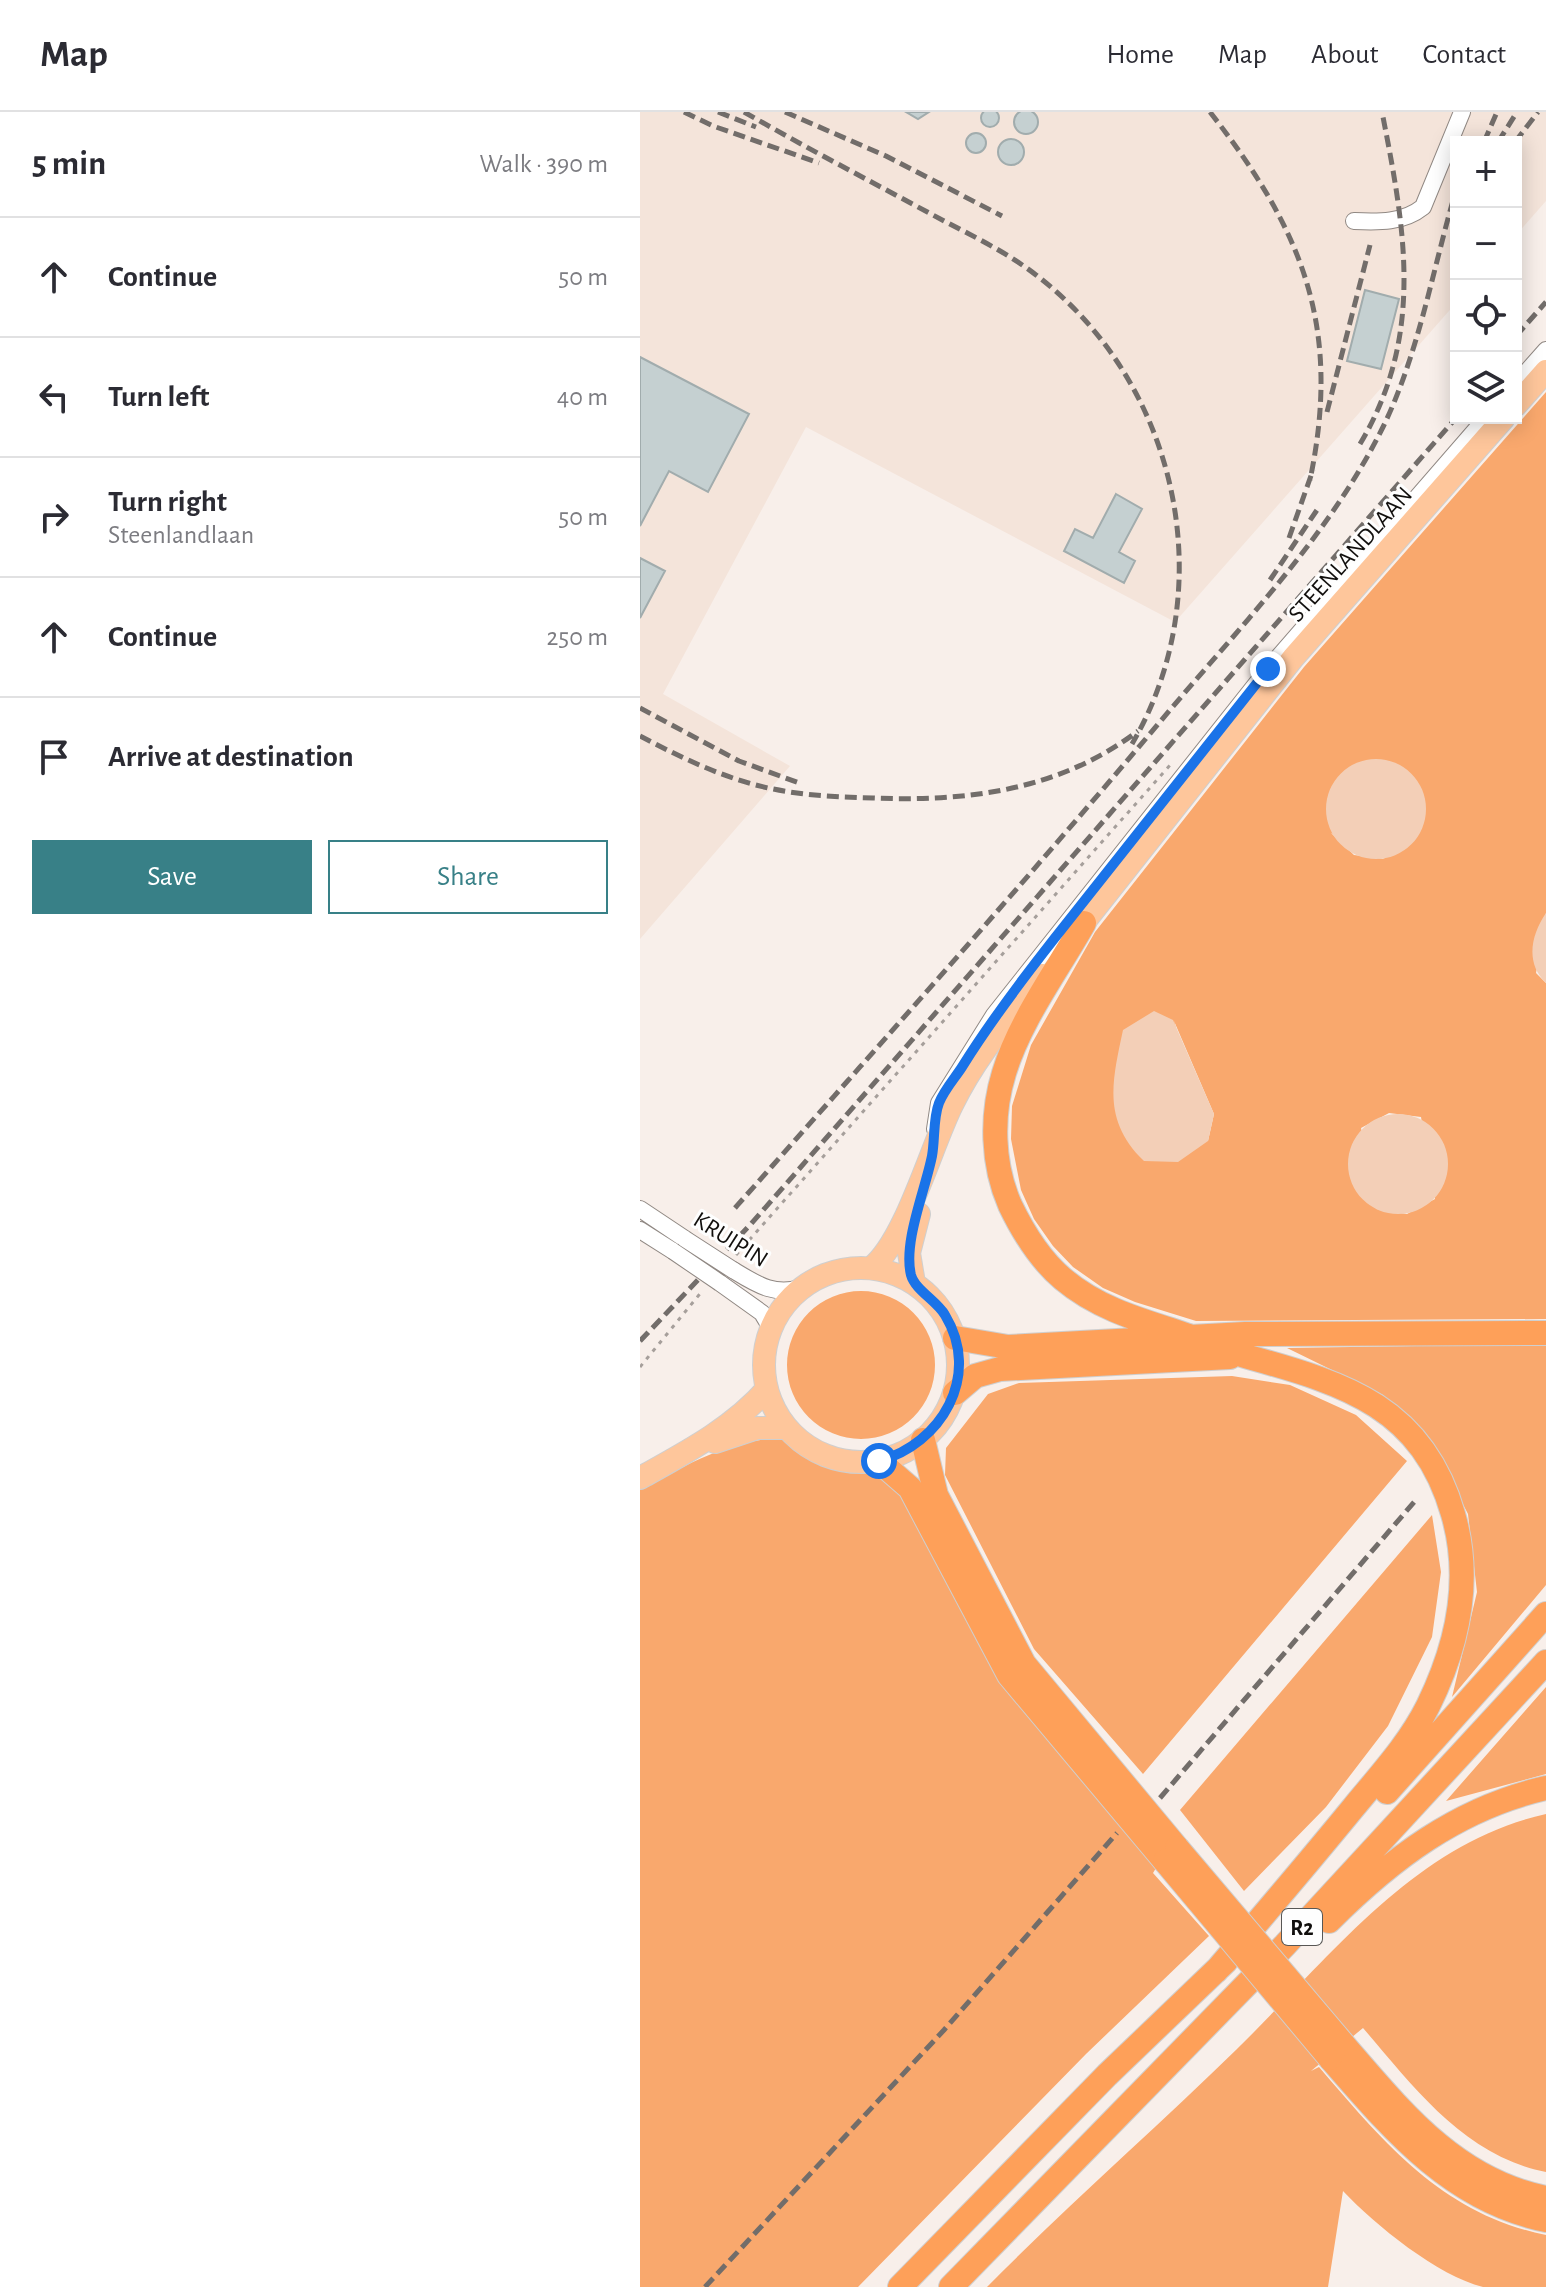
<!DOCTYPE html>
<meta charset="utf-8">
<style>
:root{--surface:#fff;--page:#f7f7f7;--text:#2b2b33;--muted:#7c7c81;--line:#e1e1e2;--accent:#388087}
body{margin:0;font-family:"Alegreya Sans",sans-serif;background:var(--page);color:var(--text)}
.controls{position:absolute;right:24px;top:24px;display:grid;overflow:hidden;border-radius:0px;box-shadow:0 4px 20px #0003}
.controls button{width:72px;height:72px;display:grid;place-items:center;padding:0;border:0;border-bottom:2px solid var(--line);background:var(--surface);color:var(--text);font:40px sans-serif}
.stop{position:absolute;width:24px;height:24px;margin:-18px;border:6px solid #1a73e8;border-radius:50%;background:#fff}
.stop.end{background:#1a73e8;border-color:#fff;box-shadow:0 2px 8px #0008}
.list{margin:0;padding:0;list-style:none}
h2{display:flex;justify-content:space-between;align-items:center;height:104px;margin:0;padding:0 32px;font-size:34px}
h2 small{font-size:26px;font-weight:400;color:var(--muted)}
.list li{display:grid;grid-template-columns:52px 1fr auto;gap:24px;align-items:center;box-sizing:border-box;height:120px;padding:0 32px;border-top:2px solid var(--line)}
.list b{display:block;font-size:30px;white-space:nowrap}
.list p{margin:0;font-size:26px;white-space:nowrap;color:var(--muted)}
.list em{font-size:26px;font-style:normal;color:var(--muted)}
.actions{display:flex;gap:16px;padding:24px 32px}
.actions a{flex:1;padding:18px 0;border:2px solid var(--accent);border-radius:0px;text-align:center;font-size:28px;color:var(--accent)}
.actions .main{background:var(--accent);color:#fff}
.icon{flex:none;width:44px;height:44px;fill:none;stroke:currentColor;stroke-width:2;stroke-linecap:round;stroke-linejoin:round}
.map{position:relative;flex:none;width:906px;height:2175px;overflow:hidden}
header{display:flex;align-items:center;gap:48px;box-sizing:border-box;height:112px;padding:0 40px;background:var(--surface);border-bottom:2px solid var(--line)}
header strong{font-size:38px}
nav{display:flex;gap:44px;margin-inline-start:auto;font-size:28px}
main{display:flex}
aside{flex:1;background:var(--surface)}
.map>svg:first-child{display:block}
</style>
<header>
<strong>Map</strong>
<nav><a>Home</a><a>Map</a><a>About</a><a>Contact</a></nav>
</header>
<main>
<aside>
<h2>5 min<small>Walk · 390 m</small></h2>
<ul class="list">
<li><svg class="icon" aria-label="ahead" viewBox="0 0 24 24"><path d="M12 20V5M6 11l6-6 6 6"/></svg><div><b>Continue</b></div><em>50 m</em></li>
<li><svg class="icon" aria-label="left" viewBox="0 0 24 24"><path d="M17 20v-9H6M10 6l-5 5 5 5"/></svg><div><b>Turn left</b></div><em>40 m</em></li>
<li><svg class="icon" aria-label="right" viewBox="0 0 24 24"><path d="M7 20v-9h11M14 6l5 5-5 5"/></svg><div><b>Turn right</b><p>Steenlandlaan</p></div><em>50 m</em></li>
<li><svg class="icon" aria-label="ahead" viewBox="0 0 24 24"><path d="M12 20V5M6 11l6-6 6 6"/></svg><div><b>Continue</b></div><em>250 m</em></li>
<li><svg class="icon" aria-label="arrive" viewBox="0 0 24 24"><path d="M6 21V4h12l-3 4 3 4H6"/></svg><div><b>Arrive at destination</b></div></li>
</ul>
<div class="actions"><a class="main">Save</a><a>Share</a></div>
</aside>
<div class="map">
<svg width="906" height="2175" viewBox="0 0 906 2175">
<rect width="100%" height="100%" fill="#f8efea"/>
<path fill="#f4e4da" d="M0,0H906V89L876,123V30H816V191L535,510L166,315L23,582L150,654L0,827Z"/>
<path fill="#f9a86d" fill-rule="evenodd" d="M906,280V801L896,861L906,871V1207L556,1209L495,1190L463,1176L433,1155L413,1134L394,1107L381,1078L371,1027L372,994L391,933L455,820L664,555ZM691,721L745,747L714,743ZM534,909L574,1002L568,1029ZM749,1001L781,1005L795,1087L767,1102L736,1097L721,1016Z
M147 1253a74 74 0 1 1 148 0a74 74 0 1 1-148 0Z
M906,1232V1473L812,1585L837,1480L828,1402L792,1332L743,1283L647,1236Z
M592,1264L650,1273L716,1303L767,1349L503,1662L394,1537L305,1363L306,1336L348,1282L379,1271Z
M142,1326L174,1350L196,1358L235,1360L261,1383L516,1756L513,1761L569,1824L446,1942L218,2175H0V1378C45,1353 90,1328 142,1326Z
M792,1403L801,1460L792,1525L748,1614L686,1695L604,1779L540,1698Z
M906,1575V1662L806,1689Z
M906,1702V2060C824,2044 774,1975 723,1916L671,1959L679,1955C745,2032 803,2102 906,2123V2175C887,2175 862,2175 843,2175C798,2164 735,2113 703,2079L688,2175H347C428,2093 515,2017 597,1937C689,1847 774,1731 906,1702Z"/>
<path fill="#f3cfb7" d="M686 697a50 50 0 1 1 100 0a50 50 0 1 1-100 0Z
M906,801V871C885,851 891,823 906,801Z
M514,899L533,908L574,1002L568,1029L538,1050L504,1049C462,1008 472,970 483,918Z
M708 1052a50 50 0 1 1 100 0a50 50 0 1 1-100 0Z"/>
<path fill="#c5d0d1" stroke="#a1acad" stroke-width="2" d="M341 6a9 9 0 1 1 18 0a9 9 0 1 1-18 0Z
M374 10a12 12 0 1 1 24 0a12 12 0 1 1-24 0Z
M266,0H289L278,7Z
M326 31a10 10 0 1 1 20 0a10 10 0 1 1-20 0Z
M358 40a13 13 0 1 1 26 0a13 13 0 1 1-26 0Z
M725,178L759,187L741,257L707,249Z
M0,245L109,302L68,380L29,359L0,414Z
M476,382L502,397L479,440L495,449L484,471L424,439L435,417L453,426Z
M0,446L25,459L0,506Z"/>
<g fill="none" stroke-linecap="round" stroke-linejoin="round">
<g stroke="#908883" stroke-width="18">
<path id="minor" d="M714,109C739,110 763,111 783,95L822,0
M876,272L906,238
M295,1017L299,991L354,903L628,557L846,306
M0,1097L45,1127
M0,1118L33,1139
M93,1158C116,1172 135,1185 163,1175
M80,1171L122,1201L131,1216"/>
</g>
<g stroke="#cfcfcf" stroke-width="24">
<path id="major" d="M876,293L906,259
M434,823L653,546L864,306
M124 1253a97 97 0 1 1 194 0a97 97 0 1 1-194 0Z
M231,1156C265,1130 291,1035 312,993C335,945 370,905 403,863
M274,1171L269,1141L279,1102
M75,1330L117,1316H147
M0,1366C45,1341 93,1316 127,1277"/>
</g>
<g stroke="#cfcfcf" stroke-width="26">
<path id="highway" d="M444,811C417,859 380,908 364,961C351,1003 352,1052 370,1093C383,1120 399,1147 423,1167C455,1194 493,1206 531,1218C558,1227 585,1238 612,1246C706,1272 783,1296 813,1402C832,1467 818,1533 788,1594C769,1632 740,1663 713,1696C668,1751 622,1805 576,1859
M315,1226L368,1235L605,1222L906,1221
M315,1281L335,1264L360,1257L590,1245
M283,1328L296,1383L384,1552L537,1736
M239,1349L270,1376L369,1563L525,1749
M747,1680L906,1502
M689,1809C751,1747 818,1696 906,1676
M703,1932C761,1999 815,2068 906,2086
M690,1946C751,2016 811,2089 906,2108
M260,2175L467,1963L586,1849
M311,2175L645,1833L906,1550"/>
</g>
<path stroke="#a69f9b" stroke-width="3" stroke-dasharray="4 6" stroke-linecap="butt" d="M96,1143L531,652
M0,1255L63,1178"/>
<use href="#minor" stroke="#fff" stroke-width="16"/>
<use href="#major" stroke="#fec69b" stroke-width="22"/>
<use href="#highway" stroke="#fea059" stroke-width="24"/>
<path stroke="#726d6a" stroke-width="5" stroke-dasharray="12 6" stroke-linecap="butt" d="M44,0L73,14L179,51
M78,0L116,15
M104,0C165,35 228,68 291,102C326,121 364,138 396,163C538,271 583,476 492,632
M145,0L246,44L362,104
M570,0C663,119 702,215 670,368
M844,30L857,0
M858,30L877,0
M875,30L898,0
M876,224L906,190
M687,300L730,133
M720,332C785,223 765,117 742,0
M649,426L673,358
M630,468L679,395
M0,596L99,649L162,672
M0,624C36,643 73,661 112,672C152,683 192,685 233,686C328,690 420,678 498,619
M95,1096C241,931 388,767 530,598C606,508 690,422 743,315C779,241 793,156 816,78
M0,1229L111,1112L816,306
M520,1686L775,1389
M65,2175L304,1918L477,1721"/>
<g stroke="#908883" stroke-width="18" stroke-linecap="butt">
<path id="minor-bridge" d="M45,1127L93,1158
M33,1139L80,1171"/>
</g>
<g stroke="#cfcfcf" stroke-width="26" stroke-linecap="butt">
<path id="highway-bridge" d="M537,1736L703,1932
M525,1749L690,1946"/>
</g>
<use href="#minor-bridge" stroke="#fff" stroke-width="16"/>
<use href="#highway-bridge" stroke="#fea059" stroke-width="24"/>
</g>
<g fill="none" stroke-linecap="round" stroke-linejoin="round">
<path stroke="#1a73e8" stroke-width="10" d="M239,1349C301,1332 342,1264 305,1203C297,1189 275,1178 271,1163C263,1130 285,1079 292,1044C295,1028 293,1006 299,991C304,978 315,966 322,955C350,910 381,869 414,827C485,737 556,647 628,557"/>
</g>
<g text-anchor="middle" stroke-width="6" stroke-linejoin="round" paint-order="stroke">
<rect fill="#fefefe" stroke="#585755" stroke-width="2" x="642" y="1797" width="40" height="36" rx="6"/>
<g font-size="22" font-weight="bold" fill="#110f0d">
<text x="662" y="1823">R2</text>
</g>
<g font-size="24" fill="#110f0d" stroke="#fefefe">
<text transform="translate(710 442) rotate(-48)" y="8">STEENLANDLAAN</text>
<text transform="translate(91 1127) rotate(32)" y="8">KRUIPIN</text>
</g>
</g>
</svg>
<div class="controls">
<button>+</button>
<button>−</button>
<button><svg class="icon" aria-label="locate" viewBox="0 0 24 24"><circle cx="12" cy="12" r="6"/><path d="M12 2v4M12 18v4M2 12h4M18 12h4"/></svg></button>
<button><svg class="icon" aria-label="layers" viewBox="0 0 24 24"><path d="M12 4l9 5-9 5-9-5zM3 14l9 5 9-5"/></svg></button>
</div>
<div class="stop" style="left:239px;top:1349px"></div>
<div class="stop end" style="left:628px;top:557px"></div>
</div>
</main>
